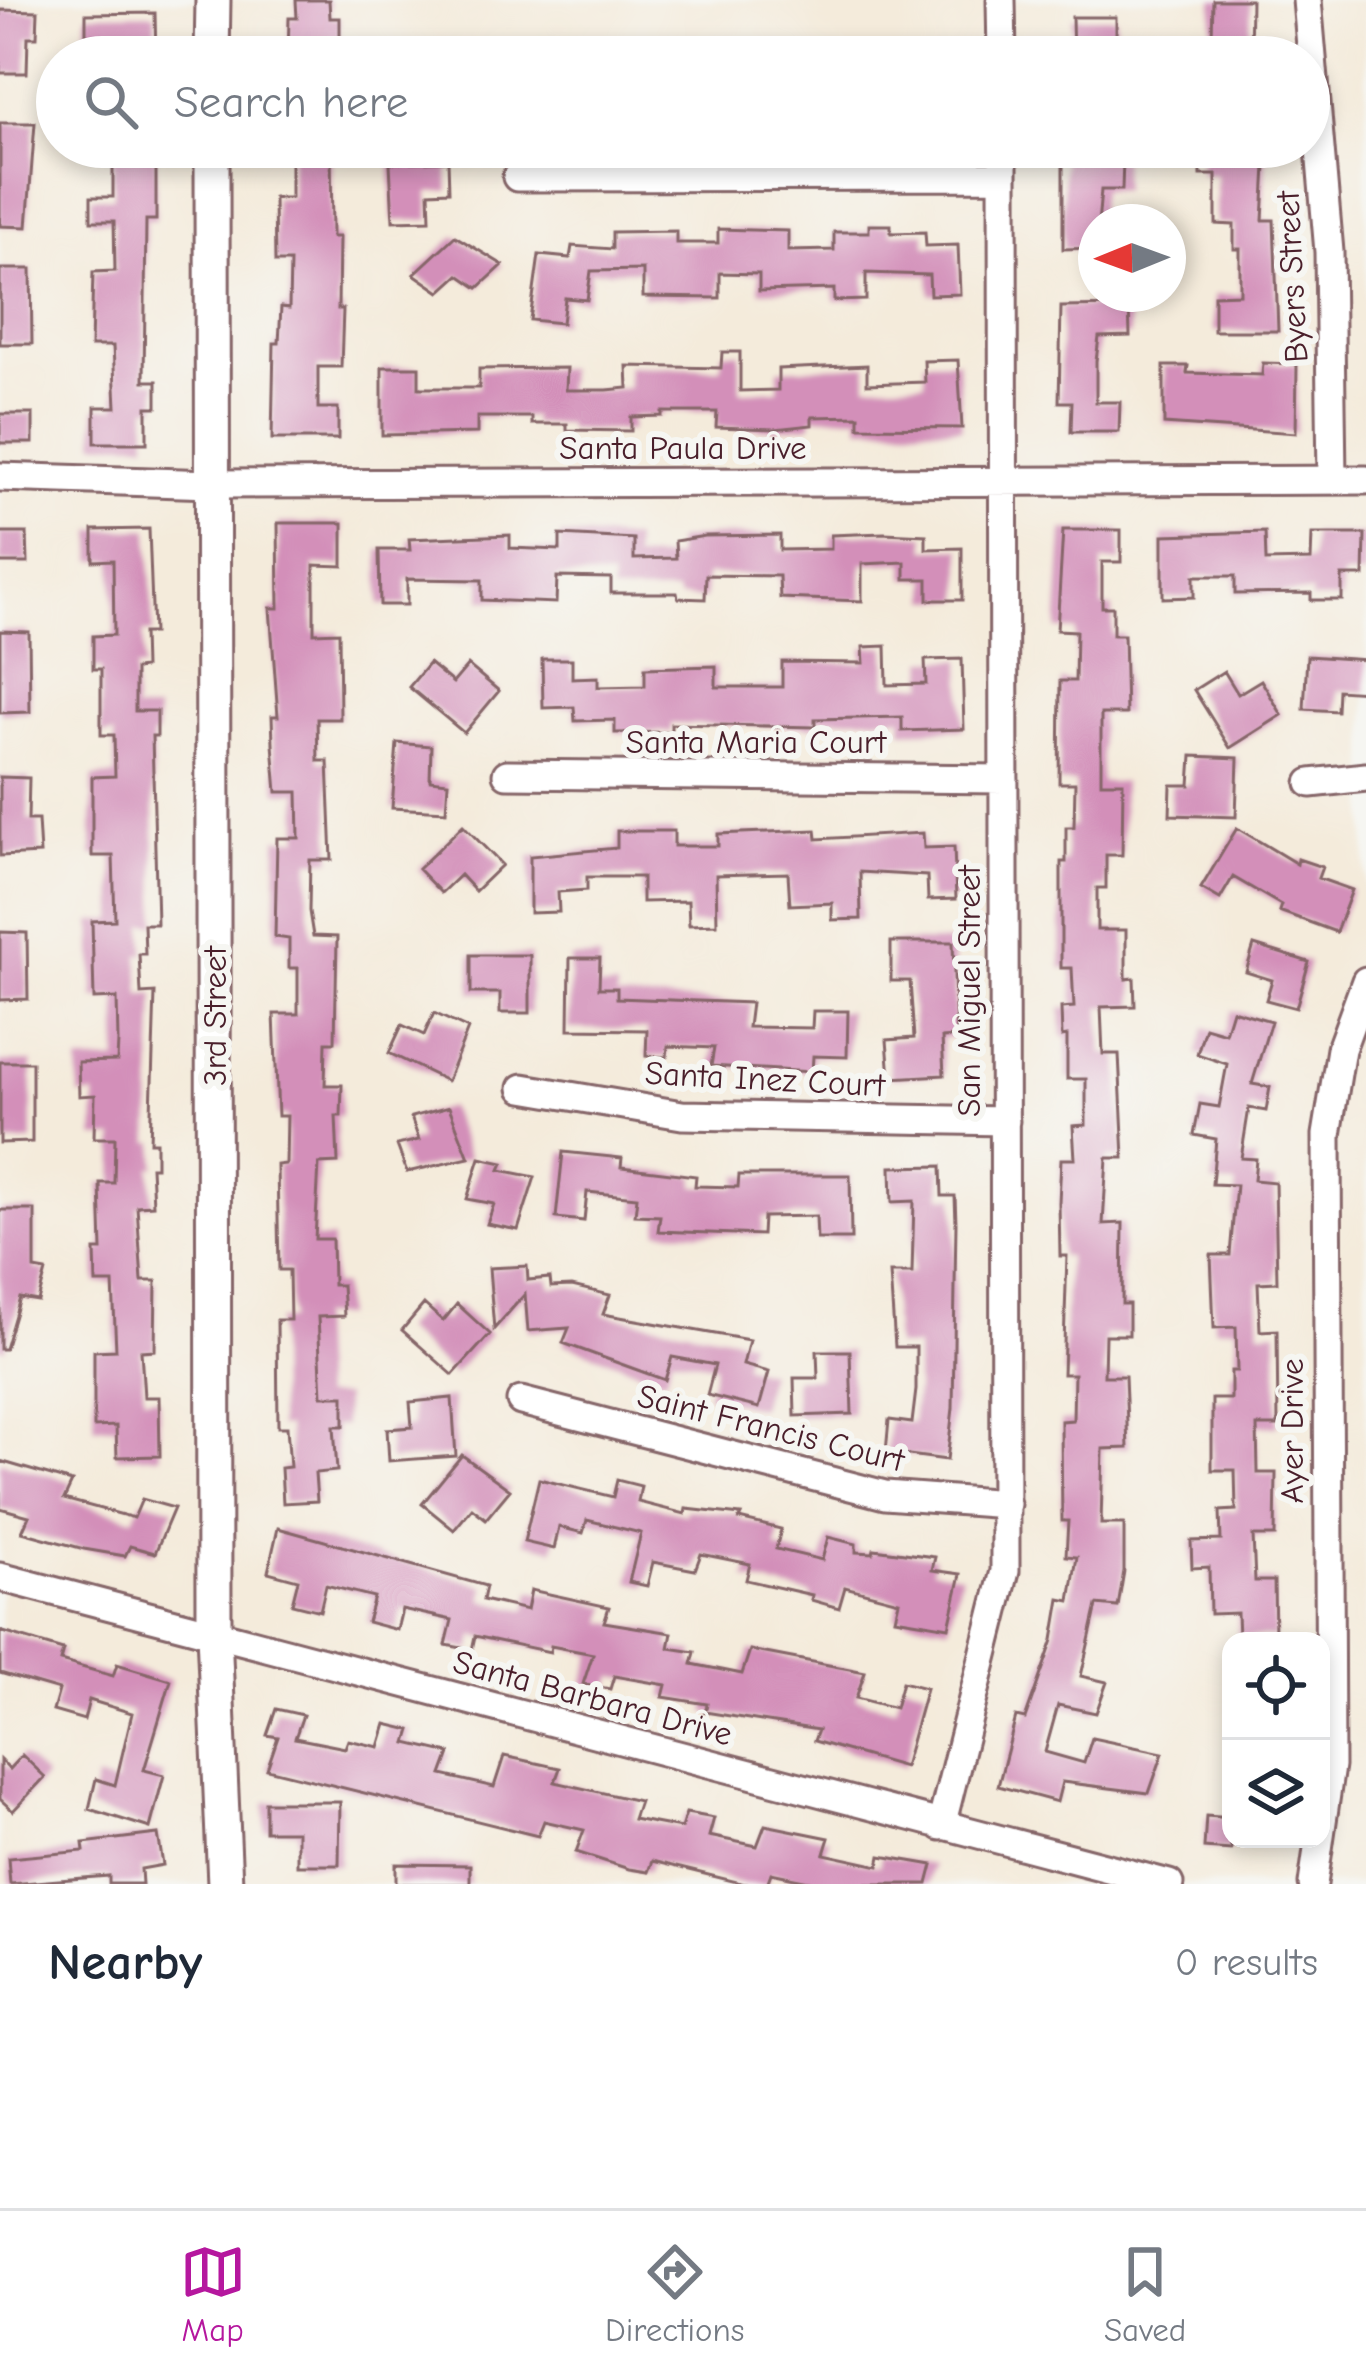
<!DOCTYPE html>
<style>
:root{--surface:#fff;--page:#f2f2f3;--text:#1f2937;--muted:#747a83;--line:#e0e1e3;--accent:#b5179e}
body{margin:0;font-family:"Comic Neue",sans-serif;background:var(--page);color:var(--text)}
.controls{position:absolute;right:36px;bottom:36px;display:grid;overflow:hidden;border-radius:24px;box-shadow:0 6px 18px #0003}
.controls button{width:108px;height:108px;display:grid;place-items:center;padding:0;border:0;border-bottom:3px solid var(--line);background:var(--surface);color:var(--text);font:60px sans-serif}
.compass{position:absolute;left:1078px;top:204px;width:108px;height:108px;border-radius:50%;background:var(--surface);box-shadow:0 6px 18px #0003;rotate:269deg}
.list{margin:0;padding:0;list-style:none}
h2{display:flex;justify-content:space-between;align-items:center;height:156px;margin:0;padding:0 48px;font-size:51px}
h2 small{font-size:39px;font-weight:400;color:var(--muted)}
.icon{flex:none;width:66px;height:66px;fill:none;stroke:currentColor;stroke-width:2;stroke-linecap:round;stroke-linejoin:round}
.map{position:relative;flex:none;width:1366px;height:1884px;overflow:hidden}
.search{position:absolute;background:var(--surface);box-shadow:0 6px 18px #0003;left:36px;right:36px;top:36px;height:132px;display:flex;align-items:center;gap:30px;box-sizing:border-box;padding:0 42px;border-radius:66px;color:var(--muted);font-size:45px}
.sheet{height:324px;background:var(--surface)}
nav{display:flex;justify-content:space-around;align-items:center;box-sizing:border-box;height:168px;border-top:3px solid var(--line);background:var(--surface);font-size:33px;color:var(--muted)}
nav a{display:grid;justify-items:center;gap:6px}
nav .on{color:var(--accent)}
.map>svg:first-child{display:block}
</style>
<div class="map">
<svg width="1366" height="1884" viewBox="0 0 1366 1884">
<rect width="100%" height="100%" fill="#f6f6f2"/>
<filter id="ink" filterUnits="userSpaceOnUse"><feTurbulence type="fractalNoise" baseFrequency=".00833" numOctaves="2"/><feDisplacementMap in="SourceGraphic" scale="24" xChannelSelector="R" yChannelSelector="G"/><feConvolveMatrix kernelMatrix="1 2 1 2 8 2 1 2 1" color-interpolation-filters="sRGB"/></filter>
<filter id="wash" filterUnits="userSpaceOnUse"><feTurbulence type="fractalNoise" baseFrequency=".004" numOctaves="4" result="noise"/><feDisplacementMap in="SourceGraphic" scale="48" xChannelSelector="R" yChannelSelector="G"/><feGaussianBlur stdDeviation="2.7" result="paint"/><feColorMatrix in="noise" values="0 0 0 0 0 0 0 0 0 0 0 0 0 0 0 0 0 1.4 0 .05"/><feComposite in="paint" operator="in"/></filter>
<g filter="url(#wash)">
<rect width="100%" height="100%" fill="#f4ebdb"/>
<g id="blocks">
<path fill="#d38fb9" d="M296,0H329L330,18H340V51L288,57L289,18H297Z
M1213,0H1251L1250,57H1202V38H1212Z
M0,10L38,11L37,37H28L27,73H0Z
M155,13L156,57L86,49V14Z
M1072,17H1116V43H1100V57H1073Z
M0,123H35L27,227L0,226Z
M113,147H156V220H146L144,381H157V407H147V443H95V407H116L113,346H91L93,272L115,271L114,221H91V197H113Z
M291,147H331L332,237H339L338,309H343L341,367H318V408H338V439H272L274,343H279L281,307L289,308L290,262H275L274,198H291Z
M1267,147L1263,220H1274L1278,331H1214V295L1240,294V249H1234V225L1216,224V175H1201L1200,149Z
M1063,159H1123L1122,190H1101L1096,248L1063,249Z
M448,161L449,191L429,192L430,220L393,221L390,163Z
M869,225H891V233L925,232L926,246L958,245L960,294L930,295L929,275L866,273V300L834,301V289L759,291V274L720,273V298L643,297V270L591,271L587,300L565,298L562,323L530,320L539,255L570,258L572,246L612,249V232L676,231V243H718V229L788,231V251L834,250V232H869Z
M455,236L503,265L478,288L459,275L440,292L414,274Z
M0,269H31L32,344H0Z
M1129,306L1130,336L1099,337L1096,361V402H1120L1119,432H1071L1072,402H1059L1061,307Z
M722,352H740V391L778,390V369L867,365V384L925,382L924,361L958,360L962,428L859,427V416L812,417V425L775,429L716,427L717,412H662V416L631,417V431L567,430V424H532V417H477V433L382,435V367H419V388H479V369L567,368L566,390H607L628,388L627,366L721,368Z
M1263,363L1297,364L1296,433L1164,424V366H1188L1187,373L1262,375Z
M0,414H33V443H0Z
M278,523H343V566L314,565V633L339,632L340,719H317L318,761H328L332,860H310L309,911L313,936L337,937L335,1042H326L325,1085H342L341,1116H336L338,1163L319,1164L315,1239H332L333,1285H342L344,1316L318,1317L322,1396H344V1426H334L337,1471L315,1473L317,1501L283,1503L281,1468L290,1467L287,1427H278L277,1320H290L289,1270H279L277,1165L286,1164L287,1116H278L274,1014H298V968H289V939L275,937L277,838H299L298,792H277L273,744L272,716H278L270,608H279Z
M149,529L153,633H143L144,668L135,669V711H157V736H152L157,924H144L145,954H139L141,994L155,993L150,1142H156V1167H151L153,1205L137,1206L142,1281H156L155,1350L141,1351L144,1397H159L160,1456L117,1457L116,1426L94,1427V1351L116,1350L113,1283H96L95,1250H102L100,1183H114L115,1138H94L95,1095L79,1096L78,1062L117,1061L118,1041L117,998L94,999L92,921L115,920L113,856H92V777L115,776L114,735H101V669H93V636L114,635L113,560L93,561V530Z
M1063,530H1121V562H1102V607H1113V635H1124L1126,714H1101V782H1123L1122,855H1106V888H1097V930H1126V979L1134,978L1135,1006L1101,1007L1103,1054H1119L1124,1158H1107L1103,1224L1123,1223L1122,1304H1129V1335H1105L1104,1376H1125L1128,1448L1103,1449L1101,1524H1124V1571L1118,1607L1097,1605L1081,1676L1107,1682L1096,1713L1058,1705L1045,1752L1084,1763L1092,1738L1163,1753L1149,1793L1062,1782L1057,1802L998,1786L1016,1717L1025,1719L1053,1640L1060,1599L1070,1601L1077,1557L1066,1556L1068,1521H1062L1061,1421L1073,1420L1074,1374H1063L1067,1256H1060L1059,1203L1061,1159H1075L1073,1126L1086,1125V1079H1067V1036L1062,1037L1061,1008L1074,1007L1072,968H1061V862H1066V827H1074L1075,783H1059L1060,681H1075L1076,631L1057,630Z
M1265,532L1266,561L1311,560L1312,534H1365L1364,576H1342V600H1311V593L1235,594V576H1194V597L1163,598V535Z
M0,533H27L28,563H0Z
M884,533L926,535V549L962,548V600H928V579H905V562L862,564V601L780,598L779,576L706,575L705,599L678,598L677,593H611V578L557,577L556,603L482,600V580L407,579V605H380L379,550H410L409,539L510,535V548L560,550V535L634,539V559L676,558L675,541L705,536L780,535V550L831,549V535Z
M0,631L29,632L30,712L0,713Z
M886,646L887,685L926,684L925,660L962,659L964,729L902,731V717L815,719V727L671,724V732L615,733V720L575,721L574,707L543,708L542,659H572V678L598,677V687L645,686V668L716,666V687H782V662L864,663L863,647Z
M1307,656L1366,660V692L1338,690L1337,711L1304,709Z
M429,663L453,683L468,665L499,691L464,733L409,687Z
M1224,671L1238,694L1261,680L1282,715L1230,748L1194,690Z
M397,743L431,746L430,780L448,782L446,811L392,808Z
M1192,756L1238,758L1236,817L1170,815L1171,785H1190Z
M0,777L29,778L28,820H38L40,854L0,856Z
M463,825L502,865L475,891L460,875L441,893L418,869Z
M1237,828L1297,864L1298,859L1322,867L1318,878L1352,890L1336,932L1279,911L1281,905L1233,877L1220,899L1201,888Z
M816,830L817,839L923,833L924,848L954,847L956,899L928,900L927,876L860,872L861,919L832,920V903L790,905L788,873L716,875L717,924L689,925L688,901L642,902V877H587V890L558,892L559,912L530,913V856L617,848V831H674V846H718V834Z
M0,932L27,933L28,999L0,1000Z
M891,942H953L956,1037L942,1038L944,1075L890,1078L887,1040L914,1038L910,981H891Z
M1254,945L1309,962L1296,1008L1266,1000L1272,980L1246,972Z
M471,955H530V1013H500V993H471Z
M570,958H600L599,988H617V998L751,1003L748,1027L812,1028L813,1011H848L847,1057L813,1056L812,1072L711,1066L714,1048L668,1046L667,1057L646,1056L647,1030L569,1029Z
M1232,1010L1271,1021L1252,1084L1270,1087L1266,1111L1249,1108L1241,1158L1256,1159L1254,1180L1275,1182L1277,1282L1258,1283L1260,1331L1277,1330L1278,1426H1257L1258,1473H1276L1275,1536H1253L1255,1581H1274L1275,1637H1238L1237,1613L1210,1614L1209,1567L1192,1568L1191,1541L1221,1540L1220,1511L1236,1510L1235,1470H1212V1399H1231V1371H1237L1236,1327L1214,1328L1211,1255H1230L1236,1185L1212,1184L1216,1139L1194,1135L1200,1104L1219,1107L1227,1064L1197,1054L1205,1027L1225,1033Z
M434,1013L468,1029L447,1081L389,1053L402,1025L424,1035Z
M0,1062H32V1142L0,1143Z
M449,1107L469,1158L407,1172L397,1145L419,1140L411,1117Z
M563,1152L622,1158L621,1167L696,1176L695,1186L738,1187L739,1175H850L851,1239H817L816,1216L763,1217L762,1235L658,1231L660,1216L635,1215L637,1197L587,1192L584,1221L556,1218Z
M480,1158L503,1163L500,1170L535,1177L518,1230L487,1224L494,1204L467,1199Z
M941,1166L942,1196H955L956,1223L953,1408L947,1460L886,1452L889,1420L912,1423L916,1390V1347H895L890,1273H912L914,1201L892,1202L891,1167Z
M0,1210H35V1269L46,1271L38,1301L20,1298L5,1349H0Z
M527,1266L528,1280L550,1278L551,1287L572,1286L610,1295L603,1314L749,1340L743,1365L769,1372L759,1408L707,1395L715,1365L672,1357L665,1380L563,1343L569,1328L528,1331L525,1294L494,1329L489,1268Z
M424,1304L443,1321L457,1304L490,1334L453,1375L402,1330Z
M817,1351H850L852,1414L795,1416L794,1378H818Z
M452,1398L456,1456L389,1461L387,1429L412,1427L410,1402Z
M462,1455L510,1490L486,1519L472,1508L454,1530L422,1504Z
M0,1461L72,1482L64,1499L134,1518L142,1499L174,1508L155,1553L130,1546L125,1556L84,1549L22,1532L29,1516L0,1508Z
M539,1479L613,1497L617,1480L641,1486L638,1502L685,1514L686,1509L741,1515L739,1519L781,1529L776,1549L822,1560L828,1537L856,1544V1552L873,1553L874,1549L935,1557L932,1570L961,1574L949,1627L895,1618L899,1601L845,1587L839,1608L811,1600L812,1595L746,1580L750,1564L701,1554L695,1570L653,1562L647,1586L629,1582L641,1533L587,1520L583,1533L559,1527L554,1549L524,1542Z
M278,1528L486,1586L483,1600L527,1610L531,1590L609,1607L604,1622L672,1633L669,1648L695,1652L692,1664L742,1674L750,1650L865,1672L856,1698L895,1708L902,1682L926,1688L904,1767L814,1741L818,1730L705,1712L707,1704L663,1697L666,1685L614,1676L610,1689L583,1684L593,1654L551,1646L550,1652L475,1636L472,1650L446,1645L452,1620L402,1609L397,1630L367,1622L374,1597L326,1585L320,1611L292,1604L298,1580L268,1572Z
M0,1631L63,1650L60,1661L113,1676L117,1664L171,1680L144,1770L164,1775L150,1828L89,1809L96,1779L115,1785L132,1713L89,1700L84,1720L53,1711L59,1690L0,1673Z
M276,1709L303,1715L295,1738L345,1748L348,1740L379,1747L386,1724L411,1730L407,1743L450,1753L442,1775L494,1787L504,1756L560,1768L555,1782L639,1801L633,1819L681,1828L686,1813L714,1818L709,1836L757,1846L765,1825L829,1838L824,1854L879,1866L881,1856L933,1865L928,1884H823L771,1873L767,1884H745L652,1861L648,1872L629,1869L576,1852L584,1830L544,1821L538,1836L267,1769L278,1737L267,1735Z
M22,1755L45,1777L13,1811L0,1799V1760L9,1769Z
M265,1802H340L339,1865H297V1831H265Z
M1206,1816L1231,1818V1850L1204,1848Z
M158,1834L163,1865L141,1869L142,1884H109V1876L10,1884L8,1858L84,1851L83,1843Z
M396,1864L470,1865V1884H396Z"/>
</g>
</g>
<g filter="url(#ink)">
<use href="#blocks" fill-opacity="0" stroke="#866669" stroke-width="3"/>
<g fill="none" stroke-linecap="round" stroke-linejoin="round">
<g stroke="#866669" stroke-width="33">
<path id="minor" d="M1001,0L1002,57
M1307,0L1329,252L1332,480
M517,177L1003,176
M0,477L212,484L1366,480
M507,774L1004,779
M1311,783L1366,777
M523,1088L682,1115L1005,1121
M521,1401L885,1495L1006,1504
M0,1577L1169,1884
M941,1826L1005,1571L1003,147
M1313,1884L1330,1766L1327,1135L1341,1049L1366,981"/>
</g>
<g stroke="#866669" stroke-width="39">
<path id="tertiary" d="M212,57L213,0
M212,147L214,1633L225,1884"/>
</g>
<use href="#minor" stroke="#fff" stroke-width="27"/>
<use href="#tertiary" stroke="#fff" stroke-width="33"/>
</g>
</g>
<g text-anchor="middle" stroke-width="12" stroke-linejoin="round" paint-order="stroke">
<g font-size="33" fill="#4a1f2b" stroke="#f6f6f2">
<text transform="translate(1291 277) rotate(-93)" y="12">Byers Street</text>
<text x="683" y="459">Santa Paula Drive</text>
<text x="756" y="753">Santa Maria Court</text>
<text transform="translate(968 991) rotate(-90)" y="12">San Miguel Street</text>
<text transform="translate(214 1016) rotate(-90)" y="12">3rd Street</text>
<text transform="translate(765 1078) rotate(3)" y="12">Santa Inez Court</text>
<text transform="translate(771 1427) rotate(14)" y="12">Saint Francis Court</text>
<text transform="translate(1291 1431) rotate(-90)" y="12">Ayer Drive</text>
<text transform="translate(593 1697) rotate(15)" y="12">Santa Barbara Drive</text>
</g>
</g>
</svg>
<div class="controls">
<button><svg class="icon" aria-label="locate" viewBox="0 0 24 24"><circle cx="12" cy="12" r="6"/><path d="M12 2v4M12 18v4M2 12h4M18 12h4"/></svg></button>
<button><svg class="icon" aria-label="layers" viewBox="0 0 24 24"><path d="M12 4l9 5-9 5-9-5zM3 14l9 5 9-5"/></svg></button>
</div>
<svg class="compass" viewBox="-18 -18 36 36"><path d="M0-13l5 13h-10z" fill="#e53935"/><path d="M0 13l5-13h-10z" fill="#747a83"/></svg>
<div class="search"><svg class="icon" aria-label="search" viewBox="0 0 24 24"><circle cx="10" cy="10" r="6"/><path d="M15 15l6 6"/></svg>Search here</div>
</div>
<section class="sheet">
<h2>Nearby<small>0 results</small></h2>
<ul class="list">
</ul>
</section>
<nav>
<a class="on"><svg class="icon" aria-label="map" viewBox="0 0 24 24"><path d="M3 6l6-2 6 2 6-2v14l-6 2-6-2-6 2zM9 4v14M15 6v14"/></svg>Map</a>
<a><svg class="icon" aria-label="directions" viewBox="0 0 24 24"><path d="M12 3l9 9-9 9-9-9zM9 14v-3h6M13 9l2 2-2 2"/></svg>Directions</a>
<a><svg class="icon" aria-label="saved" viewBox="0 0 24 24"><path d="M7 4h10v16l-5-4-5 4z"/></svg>Saved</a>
</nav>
